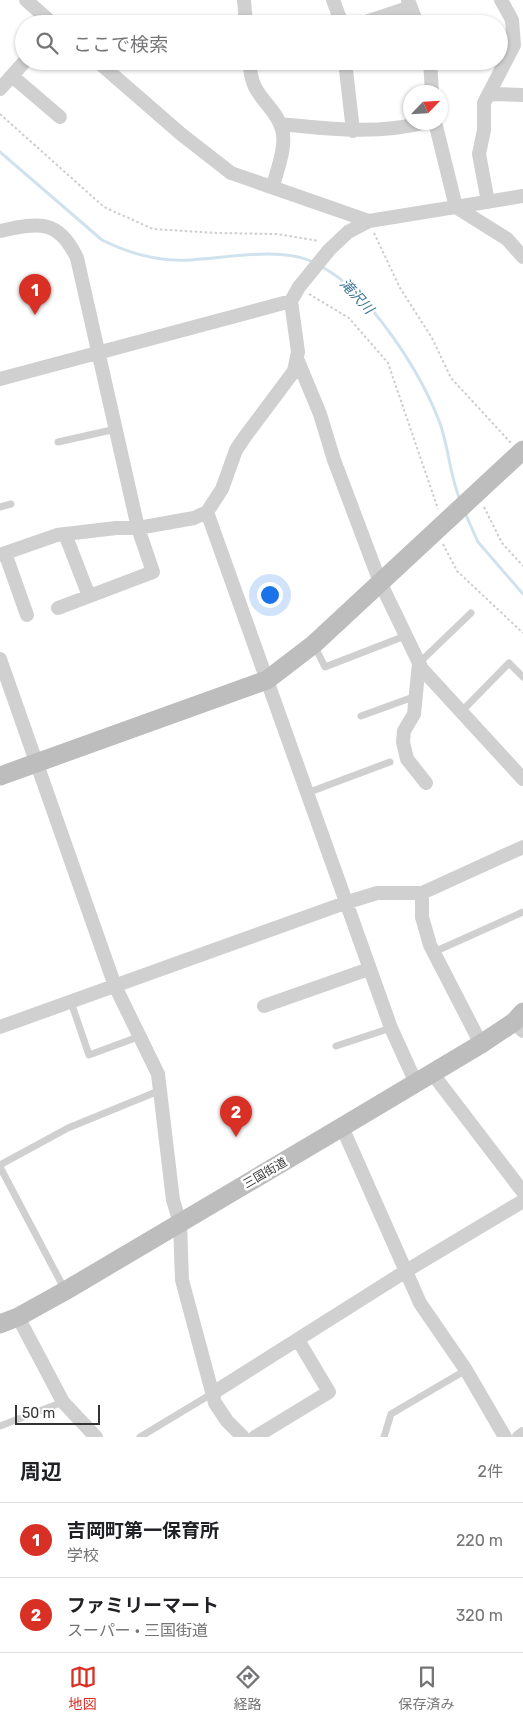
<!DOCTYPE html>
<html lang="ja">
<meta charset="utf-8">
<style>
:root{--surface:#fff;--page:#f6f6f6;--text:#202124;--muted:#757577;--line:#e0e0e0;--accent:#d93025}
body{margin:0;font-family:Rubik,"Noto Sans JP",sans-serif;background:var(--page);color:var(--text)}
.compass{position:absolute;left:403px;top:85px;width:45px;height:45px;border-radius:50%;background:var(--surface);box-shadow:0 1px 4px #0004;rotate:65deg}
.scale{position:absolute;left:15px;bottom:12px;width:85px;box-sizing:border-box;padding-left:5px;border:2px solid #333;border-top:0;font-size:14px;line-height:18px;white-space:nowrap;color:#333;-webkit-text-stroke:4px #fff;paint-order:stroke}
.you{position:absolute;left:269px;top:594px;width:18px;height:18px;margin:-12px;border:4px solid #fff;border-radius:50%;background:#1a73e8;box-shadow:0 0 0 8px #1a73e833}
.badge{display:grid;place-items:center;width:32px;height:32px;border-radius:50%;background:var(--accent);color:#fff;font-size:16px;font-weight:700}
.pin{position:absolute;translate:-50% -41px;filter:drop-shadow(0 1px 2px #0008)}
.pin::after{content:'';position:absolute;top:26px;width:18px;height:15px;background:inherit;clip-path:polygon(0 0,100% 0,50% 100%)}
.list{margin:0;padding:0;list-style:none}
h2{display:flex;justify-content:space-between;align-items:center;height:65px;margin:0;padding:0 20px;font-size:21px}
h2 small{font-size:16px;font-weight:400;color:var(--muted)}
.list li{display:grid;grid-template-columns:32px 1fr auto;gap:15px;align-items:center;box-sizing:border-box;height:75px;padding:0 20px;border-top:1px solid var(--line)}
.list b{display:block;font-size:19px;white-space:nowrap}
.list p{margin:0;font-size:16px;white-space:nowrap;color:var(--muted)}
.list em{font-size:16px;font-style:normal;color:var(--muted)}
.icon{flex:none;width:28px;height:28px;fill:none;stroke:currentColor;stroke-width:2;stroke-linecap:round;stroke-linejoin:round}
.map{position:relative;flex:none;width:523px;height:1437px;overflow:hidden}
.search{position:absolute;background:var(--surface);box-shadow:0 1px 4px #0004;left:15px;right:15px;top:15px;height:55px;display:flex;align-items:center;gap:12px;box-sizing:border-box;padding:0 18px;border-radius:28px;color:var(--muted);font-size:19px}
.sheet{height:215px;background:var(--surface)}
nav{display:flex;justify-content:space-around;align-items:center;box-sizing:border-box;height:70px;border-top:1px solid var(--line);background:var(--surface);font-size:14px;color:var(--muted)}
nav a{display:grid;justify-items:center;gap:2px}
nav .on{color:var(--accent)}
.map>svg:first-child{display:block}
</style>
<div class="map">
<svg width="523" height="1437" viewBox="0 0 523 1437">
<rect width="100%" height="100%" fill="#fff"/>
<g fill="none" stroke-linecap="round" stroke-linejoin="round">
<path stroke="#cfe2ee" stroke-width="3" d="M0,152L102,240C130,254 160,262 191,260C226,258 282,246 315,263
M320,266C370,291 422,374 441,426C449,451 450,476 460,500
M465,513L478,542L523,594"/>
<path stroke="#cdcdcd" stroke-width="2" stroke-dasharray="2.5 2.5" stroke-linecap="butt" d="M0,114L104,207L153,229L217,233L277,234L319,241
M374,233L400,288L432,338L451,378L511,443
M309,294L349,318L388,363L438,509
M484,507L502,543L523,566
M443,544L457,571L523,633"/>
<path stroke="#d0d0d0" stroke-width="7" d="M58,442L116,429
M0,507L11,504
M314,645L325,667L405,636
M419,663L471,613
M461,712L509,663L523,677
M361,716L416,696
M307,793L390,762
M434,952L523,912
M71,1002L89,1055L138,1037
M336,1046L391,1028
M0,1165L68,1128L161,1090
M0,1167L65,1290
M0,1426L63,1402
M140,1437L213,1393
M384,1437L391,1414L466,1370"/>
<path stroke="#d0d0d0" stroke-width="14" d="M26,0L53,24
M244,0L246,24
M333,0L342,24
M408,0L417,24
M360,24L411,7
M97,61L181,134L231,173L369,221
M250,61C249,98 274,102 282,129C287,146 277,170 273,186
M345,61L353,131
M430,61L432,92
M12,76L60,117
M0,89L25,61
M490,94L523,95
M435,122L456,207L507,239L523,257
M280,124C330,129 377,135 427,122
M488,202L479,154L484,130V103L514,45L512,20L501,0
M0,231C38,223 58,218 77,258L138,528L153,572L58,608
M298,361L320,414L334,460L380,582L422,669L523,779
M0,379L291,301
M207,512L391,1028L416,1083
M65,534L89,596
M5,553L27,615
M0,555L57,535L116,528H138L194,518L207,512L222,489L236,450L244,438L294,371L298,352L291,301L299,287L329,250L348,232L369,221L523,196
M0,659L115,986L158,1074L173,1200L180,1223L182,1280L215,1403L227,1421L243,1437
M419,663L414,714L404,731L403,742L407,759L426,783
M422,893V917L430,945L481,1044
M264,1006L369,969
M514,1022L523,1031
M0,1027L345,903L377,893H422L523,847
M432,1073L523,1192
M342,1127L420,1303L466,1370L505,1437
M18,1317L63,1402L96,1437
M213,1393L406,1271L523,1201
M255,1437L329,1392L298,1340
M519,1437L523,1434"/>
<path stroke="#bdbdbd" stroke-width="19" d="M0,776L267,680L314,644L523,450
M0,1324L18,1317L65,1291L342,1127L481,1044L514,1022L523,1012"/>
</g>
<g text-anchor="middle" stroke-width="5" stroke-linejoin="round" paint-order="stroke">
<g font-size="12" fill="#333" stroke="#fff">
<text transform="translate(265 1173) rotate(-30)" y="4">三国街道</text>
</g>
<g font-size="14" font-style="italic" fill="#3f7597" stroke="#fff">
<text transform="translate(357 296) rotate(47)" y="5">滝沢川</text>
</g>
</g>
</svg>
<svg class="compass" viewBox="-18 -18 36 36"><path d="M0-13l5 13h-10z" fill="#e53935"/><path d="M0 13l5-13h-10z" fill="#757577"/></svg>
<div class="scale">50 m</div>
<div class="you"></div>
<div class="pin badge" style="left:35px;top:315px">1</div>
<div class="pin badge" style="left:236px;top:1137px">2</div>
<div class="search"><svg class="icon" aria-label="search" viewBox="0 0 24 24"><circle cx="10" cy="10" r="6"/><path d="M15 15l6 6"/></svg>ここで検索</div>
</div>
<section class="sheet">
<h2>周辺<small>2件</small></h2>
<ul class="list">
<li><span class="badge">1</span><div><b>吉岡町第一保育所</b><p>学校</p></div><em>220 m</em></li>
<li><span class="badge">2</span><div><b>ファミリーマート</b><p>スーパー · 三国街道</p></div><em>320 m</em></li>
</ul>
</section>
<nav>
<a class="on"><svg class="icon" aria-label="map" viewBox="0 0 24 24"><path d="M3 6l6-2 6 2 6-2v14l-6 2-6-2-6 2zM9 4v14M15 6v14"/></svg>地図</a>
<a><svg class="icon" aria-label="directions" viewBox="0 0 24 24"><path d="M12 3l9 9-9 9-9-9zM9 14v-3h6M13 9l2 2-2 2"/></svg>経路</a>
<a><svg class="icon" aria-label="saved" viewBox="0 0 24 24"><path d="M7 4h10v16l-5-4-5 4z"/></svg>保存済み</a>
</nav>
